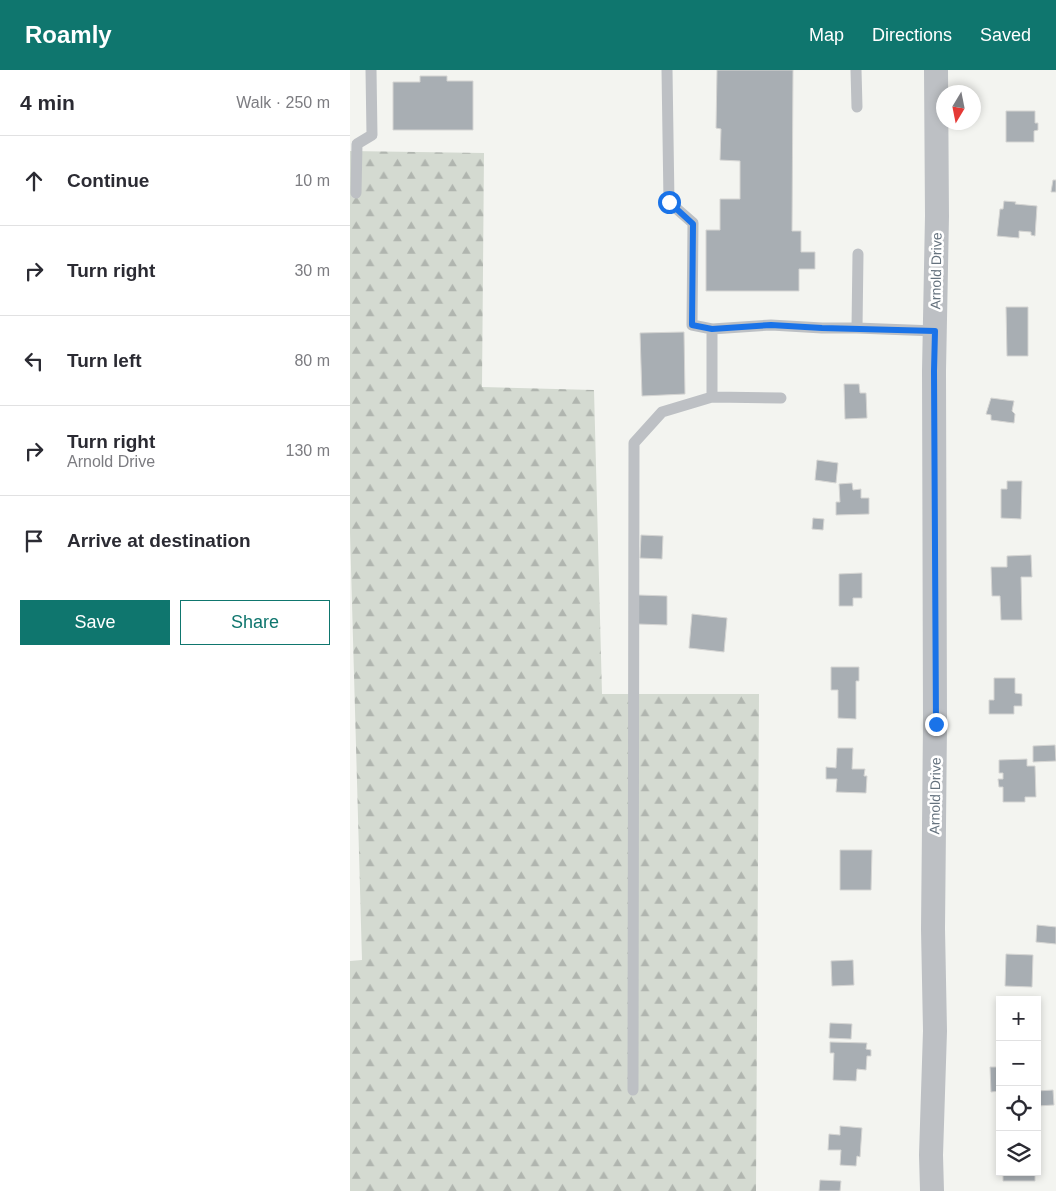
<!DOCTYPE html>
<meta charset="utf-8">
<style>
:root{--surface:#fff;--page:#f7f7f7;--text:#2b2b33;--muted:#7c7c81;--line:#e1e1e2;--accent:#0f766e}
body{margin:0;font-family:Helvetica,sans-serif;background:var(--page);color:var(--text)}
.controls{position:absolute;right:15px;bottom:15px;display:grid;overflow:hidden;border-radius:0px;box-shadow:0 2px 8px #0003}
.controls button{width:45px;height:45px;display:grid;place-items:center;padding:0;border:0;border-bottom:1px solid var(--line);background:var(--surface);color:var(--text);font:25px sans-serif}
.compass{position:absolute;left:586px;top:15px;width:45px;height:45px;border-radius:50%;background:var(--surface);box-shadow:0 2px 8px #0003;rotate:190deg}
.stop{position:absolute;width:15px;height:15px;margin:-11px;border:4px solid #1a73e8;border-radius:50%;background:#fff}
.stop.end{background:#1a73e8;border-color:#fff;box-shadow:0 1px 5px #0008}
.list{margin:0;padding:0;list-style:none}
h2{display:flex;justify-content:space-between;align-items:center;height:65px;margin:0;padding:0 20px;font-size:21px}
h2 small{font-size:16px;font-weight:400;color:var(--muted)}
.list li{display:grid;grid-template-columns:32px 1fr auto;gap:15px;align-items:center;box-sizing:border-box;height:90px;padding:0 20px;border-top:1px solid var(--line)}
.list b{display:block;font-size:19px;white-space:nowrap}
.list p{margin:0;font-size:16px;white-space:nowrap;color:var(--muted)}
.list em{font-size:16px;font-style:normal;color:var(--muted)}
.actions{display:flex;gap:10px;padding:15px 20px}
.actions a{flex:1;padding:11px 0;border:1px solid var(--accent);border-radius:0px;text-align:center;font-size:18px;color:var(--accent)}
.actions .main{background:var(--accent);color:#fff}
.icon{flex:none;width:28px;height:28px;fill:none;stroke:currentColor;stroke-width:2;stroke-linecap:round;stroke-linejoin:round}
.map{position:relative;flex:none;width:706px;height:1121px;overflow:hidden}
header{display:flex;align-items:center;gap:30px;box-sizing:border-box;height:70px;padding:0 25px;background:var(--accent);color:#fff}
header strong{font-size:24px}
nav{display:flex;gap:28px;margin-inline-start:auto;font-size:18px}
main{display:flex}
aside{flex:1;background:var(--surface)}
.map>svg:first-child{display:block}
</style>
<header>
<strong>Roamly</strong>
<nav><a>Map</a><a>Directions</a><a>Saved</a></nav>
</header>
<main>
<aside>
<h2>4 min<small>Walk · 250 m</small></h2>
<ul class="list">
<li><svg class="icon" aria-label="ahead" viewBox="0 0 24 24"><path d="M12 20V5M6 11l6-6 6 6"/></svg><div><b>Continue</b></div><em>10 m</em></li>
<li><svg class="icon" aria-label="right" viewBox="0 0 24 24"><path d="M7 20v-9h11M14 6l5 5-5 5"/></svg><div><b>Turn right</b></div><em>30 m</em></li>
<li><svg class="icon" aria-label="left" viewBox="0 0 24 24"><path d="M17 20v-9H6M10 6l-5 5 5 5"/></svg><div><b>Turn left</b></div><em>80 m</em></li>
<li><svg class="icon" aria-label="right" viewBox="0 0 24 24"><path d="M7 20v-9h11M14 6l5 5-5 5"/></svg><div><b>Turn right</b><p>Arnold Drive</p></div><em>130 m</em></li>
<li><svg class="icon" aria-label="arrive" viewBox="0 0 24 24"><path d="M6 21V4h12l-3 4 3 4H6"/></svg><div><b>Arrive at destination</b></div></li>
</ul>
<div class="actions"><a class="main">Save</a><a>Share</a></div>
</aside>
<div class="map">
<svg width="706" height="1121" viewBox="0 0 706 1121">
<defs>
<pattern id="forest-firs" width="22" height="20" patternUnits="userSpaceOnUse" patternTransform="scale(1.25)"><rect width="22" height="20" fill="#d4dad1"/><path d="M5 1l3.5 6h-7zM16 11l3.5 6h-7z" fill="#b0b5af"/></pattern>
</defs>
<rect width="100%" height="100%" fill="#f3f4f0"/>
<path fill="url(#forest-firs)" d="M0,81L134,83L132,317L244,320L252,624H409L406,1121H0V891L12,890L0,462Z"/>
<path fill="#a8aeb3" stroke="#d5d5d3" d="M367,0H443L442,161H451V182H465V199H449V221H356V160H370V129H390V91L370,90L371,59L366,58Z
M70,6H97V11H123V60H43V12H70Z
M656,41H685V53H688V60L684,61V72H656Z
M703,110H706V122H701Z
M654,131L666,132L665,134L687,136L685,166L681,165V162L669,161V168L647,166L650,139H653Z
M656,237H678V286H657Z
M334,262L335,324L292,326L290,263Z
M494,314H509L510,323H516L517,348L495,349Z
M641,328L664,331L662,341L665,344L664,353L641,350V345L636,344Z
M467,390L488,393L486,413L465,410Z
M657,411H672L671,449L651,448V419H657Z
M502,413L503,420L511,419V428H519V444L486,445V432H490L489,414Z
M463,448L474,449L473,460L462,459Z
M291,465L313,466L312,489L290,488Z
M681,485L682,507H671L672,550H651L650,526H642L641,497H657V486Z
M512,503V528H503V536H489V504Z
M288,525L317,526V555L288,554Z
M342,544L377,548L374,582L339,578Z
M481,597H509V611H506V649L488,648V620H481Z
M644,608H665V623L672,624V636H664V644H639V630H644Z
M705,675L706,691L683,692V676Z
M487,678H503L502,699H515L514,706H517L516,723L486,722L487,709H476V697L486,698Z
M677,689V696H685L686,727H675V732H653V717H649L648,709H653V703H649V690Z
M490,780H522L521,820H490Z
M687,855L706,857V874L686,872Z
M656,884L683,885L682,917L655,916Z
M503,890L504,915L482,916L481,891Z
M480,953L502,954L501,969L479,968Z
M480,972L517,973L516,979L521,980V986H517L516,1000L507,999L506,1011L483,1010L484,983H480Z
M649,978H650V1021L641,1022L640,997H649Z
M703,1020L704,1035L687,1036V1021Z
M490,1056L512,1058L510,1087L507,1086L506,1096L490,1095L491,1080H478L479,1064L490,1065Z
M653,1102H685V1111H653Z
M470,1110L491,1111L490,1121H469Z"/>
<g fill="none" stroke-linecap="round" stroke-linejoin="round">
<path stroke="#bdc0c4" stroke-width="11" d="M317,0L319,132L343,153L342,255L362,259L421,255L472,258H507
M506,0L507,37
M6,123L7,74L22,65L21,0
M508,184L507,258L585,261
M362,259V327L431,328
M283,1020L284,373L312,342L362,327"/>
<path stroke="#bdc0c4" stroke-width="24" d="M582,1121L581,1085L585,961L583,859L585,654L584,301L587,146L586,0"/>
</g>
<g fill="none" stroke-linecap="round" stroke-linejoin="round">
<path stroke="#1a73e8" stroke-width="6" d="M319,132L343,154L342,255L362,259L421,255L472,258L585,261L584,301L586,654"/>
</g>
<g text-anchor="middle" stroke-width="5" stroke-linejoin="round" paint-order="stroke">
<g font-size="14" fill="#65727e" stroke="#fff">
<text transform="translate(586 201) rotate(-89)" y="5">Arnold Drive</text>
<text transform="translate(585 726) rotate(-89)" y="5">Arnold Drive</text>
</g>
</g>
</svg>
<div class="controls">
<button>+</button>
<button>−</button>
<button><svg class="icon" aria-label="locate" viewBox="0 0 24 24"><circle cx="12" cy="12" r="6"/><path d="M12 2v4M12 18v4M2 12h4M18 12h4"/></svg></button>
<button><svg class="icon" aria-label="layers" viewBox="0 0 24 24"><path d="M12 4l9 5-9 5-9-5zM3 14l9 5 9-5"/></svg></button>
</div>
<svg class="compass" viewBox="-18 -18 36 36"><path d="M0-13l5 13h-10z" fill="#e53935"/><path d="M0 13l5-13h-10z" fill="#7c7c81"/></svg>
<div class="stop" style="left:319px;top:132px"></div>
<div class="stop end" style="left:586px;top:654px"></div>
</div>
</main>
